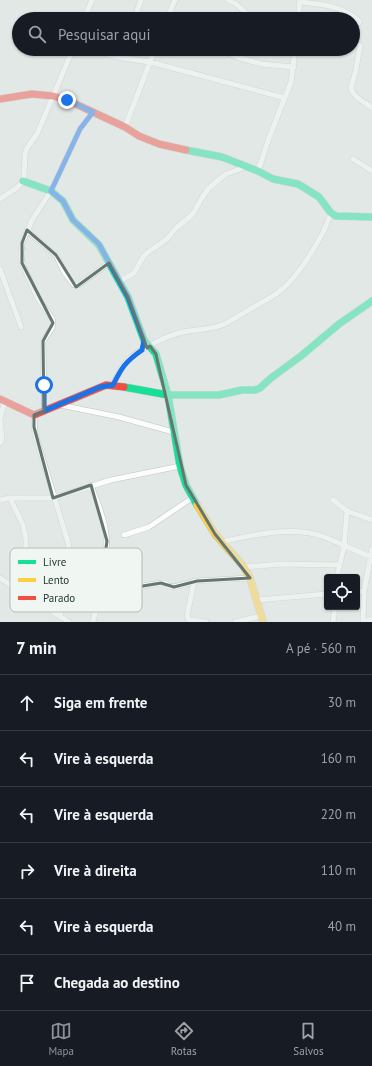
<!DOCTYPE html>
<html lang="pt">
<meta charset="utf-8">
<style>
:root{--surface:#171b24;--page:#242831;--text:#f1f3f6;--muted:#9ea1a6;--line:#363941;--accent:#8c9099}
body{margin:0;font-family:"PT Sans",sans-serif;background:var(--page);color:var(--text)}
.controls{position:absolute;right:12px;bottom:12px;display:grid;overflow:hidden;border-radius:4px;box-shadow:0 1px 3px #0004}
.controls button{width:36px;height:36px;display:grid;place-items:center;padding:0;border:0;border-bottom:1px solid var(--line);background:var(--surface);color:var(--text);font:20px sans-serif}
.stop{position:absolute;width:12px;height:12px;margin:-9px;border:3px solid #1a73e8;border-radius:50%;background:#fff}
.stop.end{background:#1a73e8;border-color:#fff;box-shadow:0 1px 4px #0008}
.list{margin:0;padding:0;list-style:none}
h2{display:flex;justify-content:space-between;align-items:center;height:52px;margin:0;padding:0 16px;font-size:17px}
h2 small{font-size:13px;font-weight:400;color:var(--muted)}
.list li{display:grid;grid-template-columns:26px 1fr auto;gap:12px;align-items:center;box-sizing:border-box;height:56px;padding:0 16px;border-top:1px solid var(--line)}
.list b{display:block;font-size:15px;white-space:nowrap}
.list em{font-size:13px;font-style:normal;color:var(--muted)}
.icon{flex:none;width:22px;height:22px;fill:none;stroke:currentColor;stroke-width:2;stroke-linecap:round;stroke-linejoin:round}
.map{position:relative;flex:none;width:372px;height:622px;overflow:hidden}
.search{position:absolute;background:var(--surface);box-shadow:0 1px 3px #0004;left:12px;right:12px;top:12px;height:44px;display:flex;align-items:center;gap:10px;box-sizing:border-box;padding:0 14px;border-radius:22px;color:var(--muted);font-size:15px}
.sheet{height:388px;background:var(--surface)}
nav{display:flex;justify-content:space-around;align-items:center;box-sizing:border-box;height:56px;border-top:1px solid var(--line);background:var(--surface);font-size:11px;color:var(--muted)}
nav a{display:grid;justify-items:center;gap:2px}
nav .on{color:var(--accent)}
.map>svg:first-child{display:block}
</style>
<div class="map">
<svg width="372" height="622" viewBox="0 0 372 622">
<rect width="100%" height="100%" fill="#e2e8e5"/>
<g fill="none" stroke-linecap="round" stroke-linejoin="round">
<g stroke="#bfc5c2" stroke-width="6">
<path id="street" d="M228,0L236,4L253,19
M300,2C321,4 343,6 359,21V22L353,29
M137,11L141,0
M84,19L92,0
M167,19L175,0
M298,19L300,0
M353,40L360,46L356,70L351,87C352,97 365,102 372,108
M91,49L117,57L150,62L285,98
M218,49L237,57L261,64L294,67
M323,49L328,50L332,49
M125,127L155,49
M353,159L372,171
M258,171L269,138L291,82L295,49
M0,199L18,187L23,181L24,176L25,154L27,148L37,134L73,49
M27,230L56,255L64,272L74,285H78L109,263
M0,269L21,327
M120,281L134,273L143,257L147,253L167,239L177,227L192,215L202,198L208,189L216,182L226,174L245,167
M113,385C117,377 121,366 129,359C140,349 168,335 183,332C196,329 209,330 222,325C233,320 243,313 254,307C263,302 272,297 280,291C300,275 323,237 331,213
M60,405L119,417L173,432
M44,411L43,341L52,328L53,323L52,318L38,299L22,263L21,253L22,243L32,220L51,191L80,129L93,112
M34,415L35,434L68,542L70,556L60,616
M0,418L5,401
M0,420L2,439L0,443
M91,485C96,499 102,513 105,527C111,558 100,591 93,622
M10,498L23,525L26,540L25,593
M0,500L10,498H53L111,480L180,466
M333,500L347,511L344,546L337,577
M347,511L372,520
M124,535L149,527L192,498
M221,542C252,535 294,525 324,537C340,543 355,551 372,557
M244,567L281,564L339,565
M0,578L69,622
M194,581L187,616L189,620L206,622
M357,591L364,592
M100,593L161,583H164L169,586L174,587L197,581L250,578
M257,600L327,594
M235,622L261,616
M333,622L335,607
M363,622L364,592L372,549
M364,622L372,619"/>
</g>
<g stroke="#bfc5c2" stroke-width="8">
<path id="fast" d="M186,150L222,157L258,171L273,179L298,184L319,197L331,213L336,216L372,217
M23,181L51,191L63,201L73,220L99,245L128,297L144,340L156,354L168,395L180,466L186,485L197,505
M124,387L168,395H219L242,390H255L260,388L271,378L301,356L339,324L372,301"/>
</g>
<g stroke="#bfc5c2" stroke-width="8">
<path id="slow" d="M197,505L215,534L244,567L250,578L263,622"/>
</g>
<g stroke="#bfc5c2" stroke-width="8">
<path id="jam" d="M0,99L32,94L53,96L67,100L125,127L139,136L159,144L186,150
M0,399L34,415L106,385L124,387"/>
</g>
<use href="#street" stroke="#fbfcfb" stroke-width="5"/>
<use href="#fast" stroke="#16e098" stroke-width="7"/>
<use href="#slow" stroke="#ffcf43" stroke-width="7"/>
<use href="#jam" stroke="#f24e42" stroke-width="7"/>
</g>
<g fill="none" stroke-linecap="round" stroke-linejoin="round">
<path stroke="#1a73e8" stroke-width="5" d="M44,385V411L100,387L113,385C122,367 125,362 142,350L144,340L128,297L106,257L99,244L73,220L63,201L51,191L80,129L93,112L67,100"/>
</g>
<path d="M0 0H372V622H0ZM27,230L56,255L76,287L109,263L128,297L147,348L150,346L156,354L186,485L215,534L250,578L197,581L174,587L161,583L100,593L107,541L91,485L53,498L34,427V415L44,411L43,341L53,323L22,263V243Z" fill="#e2e8e5" fill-opacity=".55" fill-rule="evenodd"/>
<path fill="none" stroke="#667670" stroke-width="3" stroke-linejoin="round" d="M27,230L56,255L76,287L109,263L128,297L147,348L150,346L156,354L186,485L215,534L250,578L197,581L174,587L161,583L100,593L107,541L91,485L53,498L34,427V415L44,411L43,341L53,323L22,263V243Z"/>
<rect x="10" y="548" width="132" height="64" rx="6" fill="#f0f7f3" stroke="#b2beb9" stroke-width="1"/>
<rect x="18" y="560" width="18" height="4" fill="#16e098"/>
<rect x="18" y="578" width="18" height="4" fill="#ffcf43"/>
<rect x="18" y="596" width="18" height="4" fill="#f24e42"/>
<g font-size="11" fill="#233831">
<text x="43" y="566">Livre</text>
<text x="43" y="584">Lento</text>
<text x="43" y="602">Parado</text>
</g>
</svg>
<div class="controls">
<button><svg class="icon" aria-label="locate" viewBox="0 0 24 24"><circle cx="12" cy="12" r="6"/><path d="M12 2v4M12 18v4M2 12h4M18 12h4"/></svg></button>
</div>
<div class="stop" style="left:44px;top:385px"></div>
<div class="stop end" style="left:67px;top:100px"></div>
<div class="search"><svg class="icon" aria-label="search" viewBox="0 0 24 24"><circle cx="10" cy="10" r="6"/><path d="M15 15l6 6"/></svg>Pesquisar aqui</div>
</div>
<section class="sheet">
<h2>7 min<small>A pé · 560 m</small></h2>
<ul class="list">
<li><svg class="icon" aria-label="ahead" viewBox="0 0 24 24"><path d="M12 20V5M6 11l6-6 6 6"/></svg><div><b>Siga em frente</b></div><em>30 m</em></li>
<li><svg class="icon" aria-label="left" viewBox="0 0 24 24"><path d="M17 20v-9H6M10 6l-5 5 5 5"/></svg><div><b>Vire à esquerda</b></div><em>160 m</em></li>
<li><svg class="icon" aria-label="left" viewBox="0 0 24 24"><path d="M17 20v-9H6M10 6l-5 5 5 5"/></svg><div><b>Vire à esquerda</b></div><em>220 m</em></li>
<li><svg class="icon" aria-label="right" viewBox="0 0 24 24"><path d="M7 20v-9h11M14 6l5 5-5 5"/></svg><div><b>Vire à direita</b></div><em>110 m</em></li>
<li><svg class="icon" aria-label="left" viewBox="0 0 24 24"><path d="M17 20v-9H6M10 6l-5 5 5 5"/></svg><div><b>Vire à esquerda</b></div><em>40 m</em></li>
<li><svg class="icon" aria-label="arrive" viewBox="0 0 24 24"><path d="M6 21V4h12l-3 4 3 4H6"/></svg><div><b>Chegada ao destino</b></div></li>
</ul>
</section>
<nav>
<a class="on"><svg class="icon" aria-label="map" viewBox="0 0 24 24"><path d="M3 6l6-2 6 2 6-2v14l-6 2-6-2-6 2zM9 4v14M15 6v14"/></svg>Mapa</a>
<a><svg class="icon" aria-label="directions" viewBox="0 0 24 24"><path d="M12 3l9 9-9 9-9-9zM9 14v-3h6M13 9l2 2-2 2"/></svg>Rotas</a>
<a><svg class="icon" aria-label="saved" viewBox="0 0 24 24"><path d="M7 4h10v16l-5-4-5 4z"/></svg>Salvos</a>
</nav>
